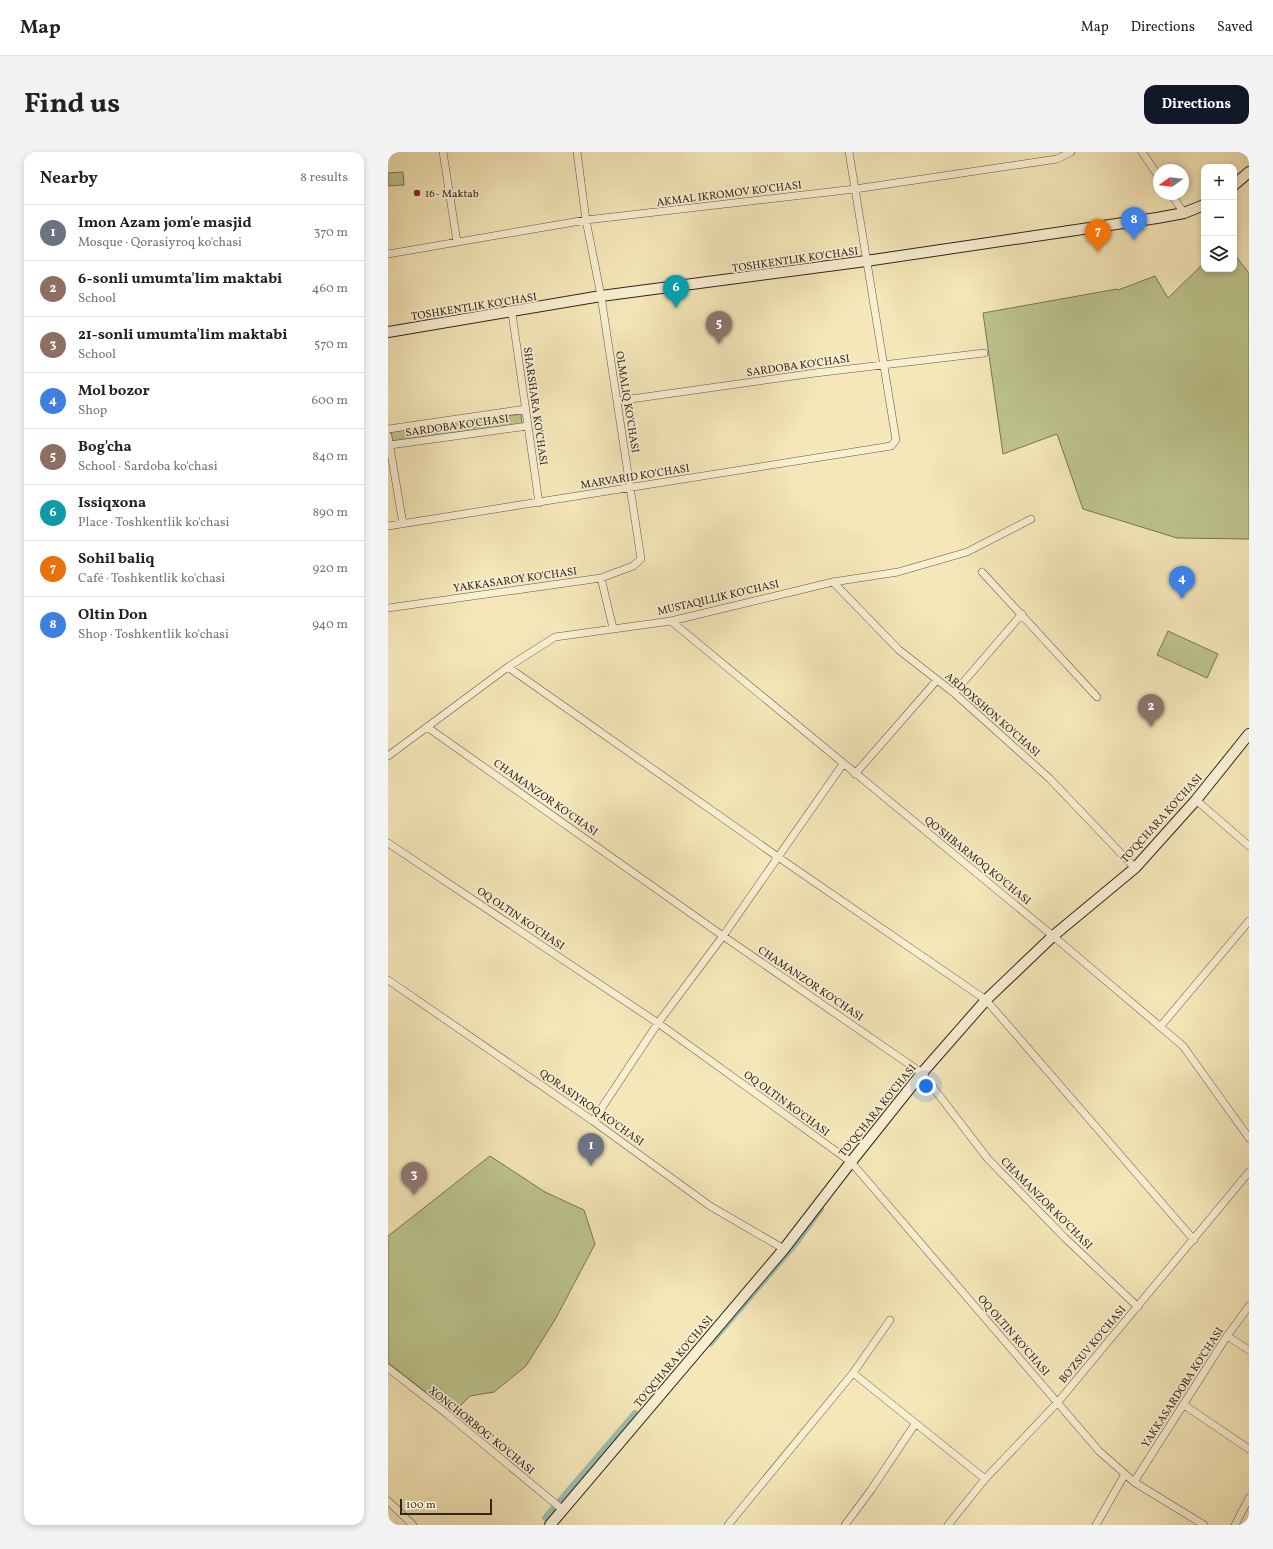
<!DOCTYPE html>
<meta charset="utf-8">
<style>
:root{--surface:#fff;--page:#f2f2f2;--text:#222;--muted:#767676;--line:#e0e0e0;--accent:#111827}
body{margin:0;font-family:Vollkorn,serif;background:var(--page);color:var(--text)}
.controls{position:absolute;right:12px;top:12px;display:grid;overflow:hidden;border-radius:8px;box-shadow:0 2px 6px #0003}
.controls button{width:36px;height:36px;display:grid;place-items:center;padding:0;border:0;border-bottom:1px solid var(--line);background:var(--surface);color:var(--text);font:20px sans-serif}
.compass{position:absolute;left:765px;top:12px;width:36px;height:36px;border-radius:50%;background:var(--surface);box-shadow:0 2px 6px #0003;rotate:255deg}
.scale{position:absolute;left:12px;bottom:10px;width:92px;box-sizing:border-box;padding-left:4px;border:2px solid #32251c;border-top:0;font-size:11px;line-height:14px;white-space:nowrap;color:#32251c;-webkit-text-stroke:3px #f8efd2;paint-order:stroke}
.you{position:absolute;left:538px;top:934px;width:14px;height:14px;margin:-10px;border:3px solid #fff;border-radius:50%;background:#1a73e8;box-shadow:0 0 0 6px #1a73e833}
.badge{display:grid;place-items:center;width:26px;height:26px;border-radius:50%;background:var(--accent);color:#fff;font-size:13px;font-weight:700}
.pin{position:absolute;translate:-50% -33px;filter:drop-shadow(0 1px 2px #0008)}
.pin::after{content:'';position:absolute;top:21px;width:14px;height:12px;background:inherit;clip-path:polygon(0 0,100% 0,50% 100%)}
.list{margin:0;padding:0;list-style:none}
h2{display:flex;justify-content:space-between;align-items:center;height:52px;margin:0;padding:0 16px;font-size:17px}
h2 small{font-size:13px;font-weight:400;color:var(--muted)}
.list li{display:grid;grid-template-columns:26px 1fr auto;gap:12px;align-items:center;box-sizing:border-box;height:56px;padding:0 16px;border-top:1px solid var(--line)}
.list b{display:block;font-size:15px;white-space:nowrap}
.list p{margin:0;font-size:13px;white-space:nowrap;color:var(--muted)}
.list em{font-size:13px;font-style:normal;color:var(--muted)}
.icon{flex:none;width:22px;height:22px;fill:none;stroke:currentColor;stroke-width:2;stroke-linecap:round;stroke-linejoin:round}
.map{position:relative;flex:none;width:861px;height:1373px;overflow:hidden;border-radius:12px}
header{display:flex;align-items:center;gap:24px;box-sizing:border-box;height:56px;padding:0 20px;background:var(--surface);border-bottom:1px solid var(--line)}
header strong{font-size:19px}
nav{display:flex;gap:22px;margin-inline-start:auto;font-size:14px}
.intro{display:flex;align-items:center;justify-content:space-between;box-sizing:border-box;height:96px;padding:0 24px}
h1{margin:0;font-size:28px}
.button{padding:10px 18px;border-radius:12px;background:var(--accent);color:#fff;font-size:14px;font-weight:700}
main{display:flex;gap:24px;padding:0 24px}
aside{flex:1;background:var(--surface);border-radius:12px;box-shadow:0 2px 6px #0003}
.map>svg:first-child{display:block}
</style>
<header>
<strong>Map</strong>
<nav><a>Map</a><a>Directions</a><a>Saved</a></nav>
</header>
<div class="intro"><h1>Find us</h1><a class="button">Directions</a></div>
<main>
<aside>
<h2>Nearby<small>8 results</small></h2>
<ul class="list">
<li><span class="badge" style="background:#6b7280">1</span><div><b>Imon Azam jom'e masjid</b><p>Mosque · Qorasiyroq ko'chasi</p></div><em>370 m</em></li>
<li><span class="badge" style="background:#8d6e63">2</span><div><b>6-sonli umumta'lim maktabi</b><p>School</p></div><em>460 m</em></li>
<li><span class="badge" style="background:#8d6e63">3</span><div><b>21-sonli umumta'lim maktabi</b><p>School</p></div><em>570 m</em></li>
<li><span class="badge" style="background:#3f7fe0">4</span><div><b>Mol bozor</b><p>Shop</p></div><em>600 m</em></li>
<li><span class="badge" style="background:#8d6e63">5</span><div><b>Bog'cha</b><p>School · Sardoba ko'chasi</p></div><em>840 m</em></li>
<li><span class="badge" style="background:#0f9aa8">6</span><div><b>Issiqxona</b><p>Place · Toshkentlik ko'chasi</p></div><em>890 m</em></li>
<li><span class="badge" style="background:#e8710a">7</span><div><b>Sohil baliq</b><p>Café · Toshkentlik ko'chasi</p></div><em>920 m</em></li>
<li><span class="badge" style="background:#3f7fe0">8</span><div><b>Oltin Don</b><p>Shop · Toshkentlik ko'chasi</p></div><em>940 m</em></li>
</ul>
</aside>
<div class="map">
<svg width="861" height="1373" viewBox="0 0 861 1373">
<rect width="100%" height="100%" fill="#f5e7b9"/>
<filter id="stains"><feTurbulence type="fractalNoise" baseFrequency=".005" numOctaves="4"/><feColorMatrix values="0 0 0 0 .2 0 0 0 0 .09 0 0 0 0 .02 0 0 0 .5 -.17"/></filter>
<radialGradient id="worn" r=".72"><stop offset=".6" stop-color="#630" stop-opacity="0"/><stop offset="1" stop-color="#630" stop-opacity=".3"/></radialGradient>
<path fill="#bdc58e" stroke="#787555" d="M15,20L16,33L0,34V21Z
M846,102L861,121V387L789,386L695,357L669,282L615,302L595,161L729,137L730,138L767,124L780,146L816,111V117H846Z
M133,262L134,272L4,289L3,279Z
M780,479L830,502L819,526L769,503Z
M102,1004L157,1040L196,1058L207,1092L168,1166L138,1214L106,1240L82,1244L65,1261L0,1211V1084Z"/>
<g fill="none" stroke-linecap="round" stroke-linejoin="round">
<path stroke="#9cbfb3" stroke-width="6" d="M322,1192L409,1090L433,1057
M157,1366L247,1261"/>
<g stroke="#635643" stroke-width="8">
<path id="street" d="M55,0L69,90
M754,0L771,25
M783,42L796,61
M0,102L198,68L467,37L669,7L683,0
M124,161L151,351
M229,249L427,221L596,201
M0,277L138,257
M0,284L15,372
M2,293L140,274
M0,374L503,294L508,288L461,0
M594,420L709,545
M213,426L225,476
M445,430L511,498L566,541L662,627L747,716
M0,456L213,426L245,414L253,407L213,144L198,68L189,0
M283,469L665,784L795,894L861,986
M120,515L390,705L598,848L806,1088
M566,541L634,462
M39,575L335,784L534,921L600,1007L677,1086L750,1155
M0,604L120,515L167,485L283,469L445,430L510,420L579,400L643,367
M467,622L549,528
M808,648L861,694
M0,691L270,871L463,1010L711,1299L746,1330L816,1373
M0,828L205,969L322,1054L396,1097
M772,875L861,769
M205,969L270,871L335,784L455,612
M839,1184L861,1198
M0,1216L59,1262L175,1358
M465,1221L597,1327
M796,1253L861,1297
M746,1330L839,1184L861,1154
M0,1349L25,1373
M340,1373L465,1221L502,1168
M457,1373L483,1338L527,1272
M560,1373L597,1327L670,1250L861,1020
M708,1373L737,1322
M847,1373L861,1346"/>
</g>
<g stroke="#32251c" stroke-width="12">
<path id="secondary" d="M846,33L861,20
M0,180L213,144L478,109L769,66L796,61L816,53
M162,1373L396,1097L463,1010L534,921L598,848L665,784L747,716L808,648L861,582"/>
</g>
<use href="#street" stroke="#f8efd2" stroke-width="7"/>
<use href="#secondary" stroke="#f8efd2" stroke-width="10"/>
</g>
<circle fill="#8f2418" stroke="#f8efd2" stroke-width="1.5" cx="29" cy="41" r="4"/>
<g text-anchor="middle" stroke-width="3.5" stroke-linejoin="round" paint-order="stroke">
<g font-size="11" fill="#32251c" stroke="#f8efd2" text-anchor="start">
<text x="37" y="45">16- Maktab</text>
</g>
<g font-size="11" fill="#32251c" stroke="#f8efd2">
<text transform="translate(341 41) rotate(-7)" y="4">AKMAL IKROMOV KO'CHASI</text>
<text transform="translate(407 107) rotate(-8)" y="4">TOSHKENTLIK KO'CHASI</text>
<text transform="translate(86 154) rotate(-9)" y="4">TOSHKENTLIK KO'CHASI</text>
<text transform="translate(410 213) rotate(-8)" y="4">SARDOBA KO'CHASI</text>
<text transform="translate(240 250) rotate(81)" y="4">OLMALIQ KO'CHASI</text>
<text transform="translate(148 254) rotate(82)" y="4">SHARSHARA KO'CHASI</text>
<text transform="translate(69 273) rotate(-8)" y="4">SARDOBA KO'CHASI</text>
<text transform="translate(247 324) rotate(-9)" y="4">MARVARID KO'CHASI</text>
<text transform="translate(127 427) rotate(-8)" y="4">YAKKASAROY KO'CHASI</text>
<text transform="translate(330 445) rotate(-13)" y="4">MUSTAQILLIK KO'CHASI</text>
<text transform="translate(605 562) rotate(41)" y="4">ARDOXSHON KO'CHASI</text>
<text transform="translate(158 645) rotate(35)" y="4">CHAMANZOR KO'CHASI</text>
<text transform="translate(773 666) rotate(-48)" y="4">TO'QCHARA KO'CHASI</text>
<text transform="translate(590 708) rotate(39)" y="4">QO'SHBARMOQ KO'CHASI</text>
<text transform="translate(133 766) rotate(34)" y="4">OQ OLTIN KO'CHASI</text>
<text transform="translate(423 831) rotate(34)" y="4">CHAMANZOR KO'CHASI</text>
<text transform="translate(399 951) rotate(36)" y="4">OQ OLTIN KO'CHASI</text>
<text transform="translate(204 955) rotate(35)" y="4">QORASIYROQ KO'CHASI</text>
<text transform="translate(489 958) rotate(-51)" y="4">TO'QCHARA KO'CHASI</text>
<text transform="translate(659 1051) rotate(45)" y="4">CHAMANZOR KO'CHASI</text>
<text transform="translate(626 1183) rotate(49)" y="4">OQ OLTIN KO'CHASI</text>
<text transform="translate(704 1192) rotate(-50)" y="4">BO'ZSUV KO'CHASI</text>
<text transform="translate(285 1209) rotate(-50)" y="4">TO'QCHARA KO'CHASI</text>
<text transform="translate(794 1235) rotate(-57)" y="4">YAKKASARDOBA KO'CHASI</text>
<text transform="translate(94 1278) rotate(39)" y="4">XONCHORBOG' KO'CHASI</text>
</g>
</g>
<rect width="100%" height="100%" filter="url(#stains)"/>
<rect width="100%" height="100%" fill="url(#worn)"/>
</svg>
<div class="controls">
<button>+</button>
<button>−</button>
<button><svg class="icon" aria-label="layers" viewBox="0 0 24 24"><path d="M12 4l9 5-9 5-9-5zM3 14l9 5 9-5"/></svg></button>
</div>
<svg class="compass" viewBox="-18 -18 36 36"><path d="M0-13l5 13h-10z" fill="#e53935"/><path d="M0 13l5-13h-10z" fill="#767676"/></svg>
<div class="scale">100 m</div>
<div class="you"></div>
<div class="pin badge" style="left:203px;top:1014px;background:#6b7280">1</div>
<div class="pin badge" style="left:763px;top:575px;background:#8d6e63">2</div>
<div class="pin badge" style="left:26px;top:1043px;background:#8d6e63">3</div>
<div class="pin badge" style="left:794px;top:447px;background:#3f7fe0">4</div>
<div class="pin badge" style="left:331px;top:192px;background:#8d6e63">5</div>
<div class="pin badge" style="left:288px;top:156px;background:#0f9aa8">6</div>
<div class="pin badge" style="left:710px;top:100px;background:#e8710a">7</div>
<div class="pin badge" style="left:746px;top:88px;background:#3f7fe0">8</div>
</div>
</main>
